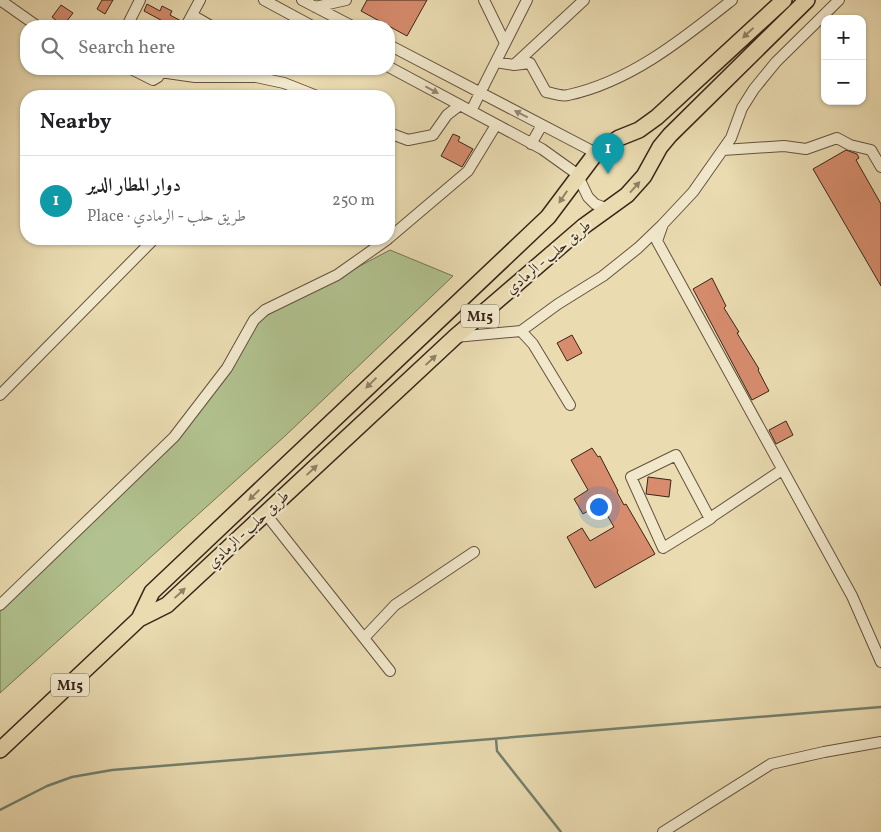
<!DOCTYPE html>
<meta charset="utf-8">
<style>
:root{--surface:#fff;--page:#f6f6f6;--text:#202124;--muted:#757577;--line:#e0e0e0;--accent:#7c3aed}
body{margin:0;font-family:Vollkorn,Amiri,serif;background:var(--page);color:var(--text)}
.controls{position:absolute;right:15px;top:15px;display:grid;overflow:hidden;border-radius:10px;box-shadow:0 1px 4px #0004}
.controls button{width:45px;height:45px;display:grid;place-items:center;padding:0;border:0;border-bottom:1px solid var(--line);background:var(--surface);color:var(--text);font:25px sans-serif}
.you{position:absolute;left:598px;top:506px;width:18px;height:18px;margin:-12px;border:4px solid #fff;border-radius:50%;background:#1a73e8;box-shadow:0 0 0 8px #1a73e833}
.badge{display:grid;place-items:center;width:32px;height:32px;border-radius:50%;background:var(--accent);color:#fff;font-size:16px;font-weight:700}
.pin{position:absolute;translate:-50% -41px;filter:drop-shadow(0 1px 2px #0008)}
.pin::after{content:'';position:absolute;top:26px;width:18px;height:15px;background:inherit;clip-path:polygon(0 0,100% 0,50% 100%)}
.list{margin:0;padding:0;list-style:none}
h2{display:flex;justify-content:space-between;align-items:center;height:65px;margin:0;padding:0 20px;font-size:21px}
h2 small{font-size:16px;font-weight:400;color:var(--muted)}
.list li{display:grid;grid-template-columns:32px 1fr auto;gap:15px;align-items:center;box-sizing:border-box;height:90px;padding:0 20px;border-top:1px solid var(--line)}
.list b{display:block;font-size:19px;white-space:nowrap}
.list p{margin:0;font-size:16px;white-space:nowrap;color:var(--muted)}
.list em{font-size:16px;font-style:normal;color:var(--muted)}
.icon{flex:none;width:28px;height:28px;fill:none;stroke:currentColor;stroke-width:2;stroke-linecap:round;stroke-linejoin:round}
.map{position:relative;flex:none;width:881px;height:832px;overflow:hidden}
.search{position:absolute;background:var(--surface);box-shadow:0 1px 4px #0004;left:20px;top:20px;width:375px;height:55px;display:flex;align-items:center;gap:12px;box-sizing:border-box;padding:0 18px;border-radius:20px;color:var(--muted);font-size:19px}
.panel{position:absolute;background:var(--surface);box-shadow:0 1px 4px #0004;left:20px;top:90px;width:375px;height:155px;border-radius:20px}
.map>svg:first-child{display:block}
</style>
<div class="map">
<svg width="881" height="832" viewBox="0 0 881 832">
<rect width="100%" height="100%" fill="#eadbb1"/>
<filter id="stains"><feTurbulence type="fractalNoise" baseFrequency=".004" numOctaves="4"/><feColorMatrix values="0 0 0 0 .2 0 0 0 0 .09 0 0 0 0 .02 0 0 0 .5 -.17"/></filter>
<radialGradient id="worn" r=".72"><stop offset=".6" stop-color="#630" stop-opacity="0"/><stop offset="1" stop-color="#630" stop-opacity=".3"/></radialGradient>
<path fill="#b1c18f" stroke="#757354" d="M390,250L453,276L285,436L0,693V608L178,437L226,378L260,319Z"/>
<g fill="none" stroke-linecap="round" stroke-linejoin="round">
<path stroke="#73806e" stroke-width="2.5" d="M496,739L497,751L561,832
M0,810L47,786L72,777L112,770L881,707"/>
</g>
<path fill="#d68c6d" stroke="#392519" d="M102,0H113L105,14L97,9Z
M367,0H427L407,36L361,11Z
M147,4L160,11L162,6L172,11L170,15L181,21L179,26H172L144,11Z
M61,5L73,13L63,26L52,17Z
M453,134L460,137L458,141L473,149L462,167L441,156Z
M846,150L857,154L859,158L856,160L881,204V286L813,169Z
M712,278L726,306L724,308L739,332L737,333L759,369L758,370L769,391L752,400L693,289Z
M572,335L582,353L567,361L557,343Z
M786,421L793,435L776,444L769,430Z
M592,448L598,457L600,456L618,491L617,492L624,505L626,504L655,554L595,588L567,537L582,528L590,541L614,527L603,508L590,516L588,511L583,514L574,499L588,490L571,460Z
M648,477L671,480L669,497L646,494Z"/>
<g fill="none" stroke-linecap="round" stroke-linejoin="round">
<g stroke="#65523f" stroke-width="12">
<path id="minor" d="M0,0L37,26
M264,0L312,26
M302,0L352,26
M484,0L505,43
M839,0L776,62L754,89L742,108L731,138L693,192L663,224L657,241L852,596L881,662
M315,7L346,0
M192,15L211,26
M127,26L140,0
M186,26L200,0
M389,45L596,153
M496,62L514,65L530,63L546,92C553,93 562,97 568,95C630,82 684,38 732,0
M514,65L584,0
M389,67L542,149L577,174L588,197L595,204L608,209
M131,69L153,80L158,77L162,69
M160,72L195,77H256L284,83L317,96
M471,111L527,0
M389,133L408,140L433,135L447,115L460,105
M531,144L542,125
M723,150L784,146L806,149L837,138L850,145L871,150L881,167
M389,238L468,171L496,125
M521,331L533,344L570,405
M455,337L521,331L558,304L603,276L638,248L662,225
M0,395L154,239
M265,513L390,671
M710,519L676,455L631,477L663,548L710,519L713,516L782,470
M0,605L174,437L227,368L254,320L265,310L337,275L388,239
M364,638L395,605L474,552
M663,832L771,764L824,752L881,742"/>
</g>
<g stroke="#392519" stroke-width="18">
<path id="highway" d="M139,619L152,592L548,217L596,153L619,138L639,130L657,117L784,0
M0,750L139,619L167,605L455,337L584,226L627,195L644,176L660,147L670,135L807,0"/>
</g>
<use href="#minor" stroke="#f1e8cc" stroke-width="10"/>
<use href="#highway" stroke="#eadbb1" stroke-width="15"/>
</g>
<defs><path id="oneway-solid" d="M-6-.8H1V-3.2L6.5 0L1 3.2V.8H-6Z" transform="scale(1.25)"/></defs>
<g fill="#928065">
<use href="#oneway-solid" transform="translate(748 33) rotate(137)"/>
<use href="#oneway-solid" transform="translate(635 187) rotate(-48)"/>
<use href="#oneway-solid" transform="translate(563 197) rotate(124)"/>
<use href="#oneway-solid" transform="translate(431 360) rotate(-43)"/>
<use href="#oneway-solid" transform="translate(371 383) rotate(136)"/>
<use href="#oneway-solid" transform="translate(312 470) rotate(-43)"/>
<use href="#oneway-solid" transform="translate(254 495) rotate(136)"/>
<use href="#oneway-solid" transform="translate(180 593) rotate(-43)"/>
</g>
<g fill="#958672">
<use href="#oneway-solid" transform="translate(432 90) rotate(28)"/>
<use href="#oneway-solid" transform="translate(521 114) rotate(-153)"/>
</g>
<g text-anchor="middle" stroke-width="4.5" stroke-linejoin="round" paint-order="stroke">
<g fill="#f1e8cc" stroke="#70604f" stroke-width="1">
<rect x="461" y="304.5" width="38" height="23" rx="4"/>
<rect x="51" y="673.5" width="38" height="23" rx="4"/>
</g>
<g font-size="14" font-weight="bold" fill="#392519">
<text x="480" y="321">M15</text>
<text x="70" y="690">M15</text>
</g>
<g font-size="15" fill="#392519" stroke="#f1e8cc">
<text transform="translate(548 257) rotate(-40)" y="5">طريق حلب - الرمادي</text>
<text transform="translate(248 529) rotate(-43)" y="5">طريق حلب - الرمادي</text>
</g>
</g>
<rect width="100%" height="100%" filter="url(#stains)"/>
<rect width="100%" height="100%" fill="url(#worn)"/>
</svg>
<div class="controls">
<button>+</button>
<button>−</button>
</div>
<div class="you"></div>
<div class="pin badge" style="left:608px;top:174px;background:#0f9aa8">1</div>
<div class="search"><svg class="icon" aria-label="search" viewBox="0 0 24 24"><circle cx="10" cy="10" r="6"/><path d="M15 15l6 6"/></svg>Search here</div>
<section class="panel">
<h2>Nearby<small></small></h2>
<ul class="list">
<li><span class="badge" style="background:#0f9aa8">1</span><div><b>دوار المطار الدير</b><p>Place · طريق حلب - الرمادي</p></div><em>250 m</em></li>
</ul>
</section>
</div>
